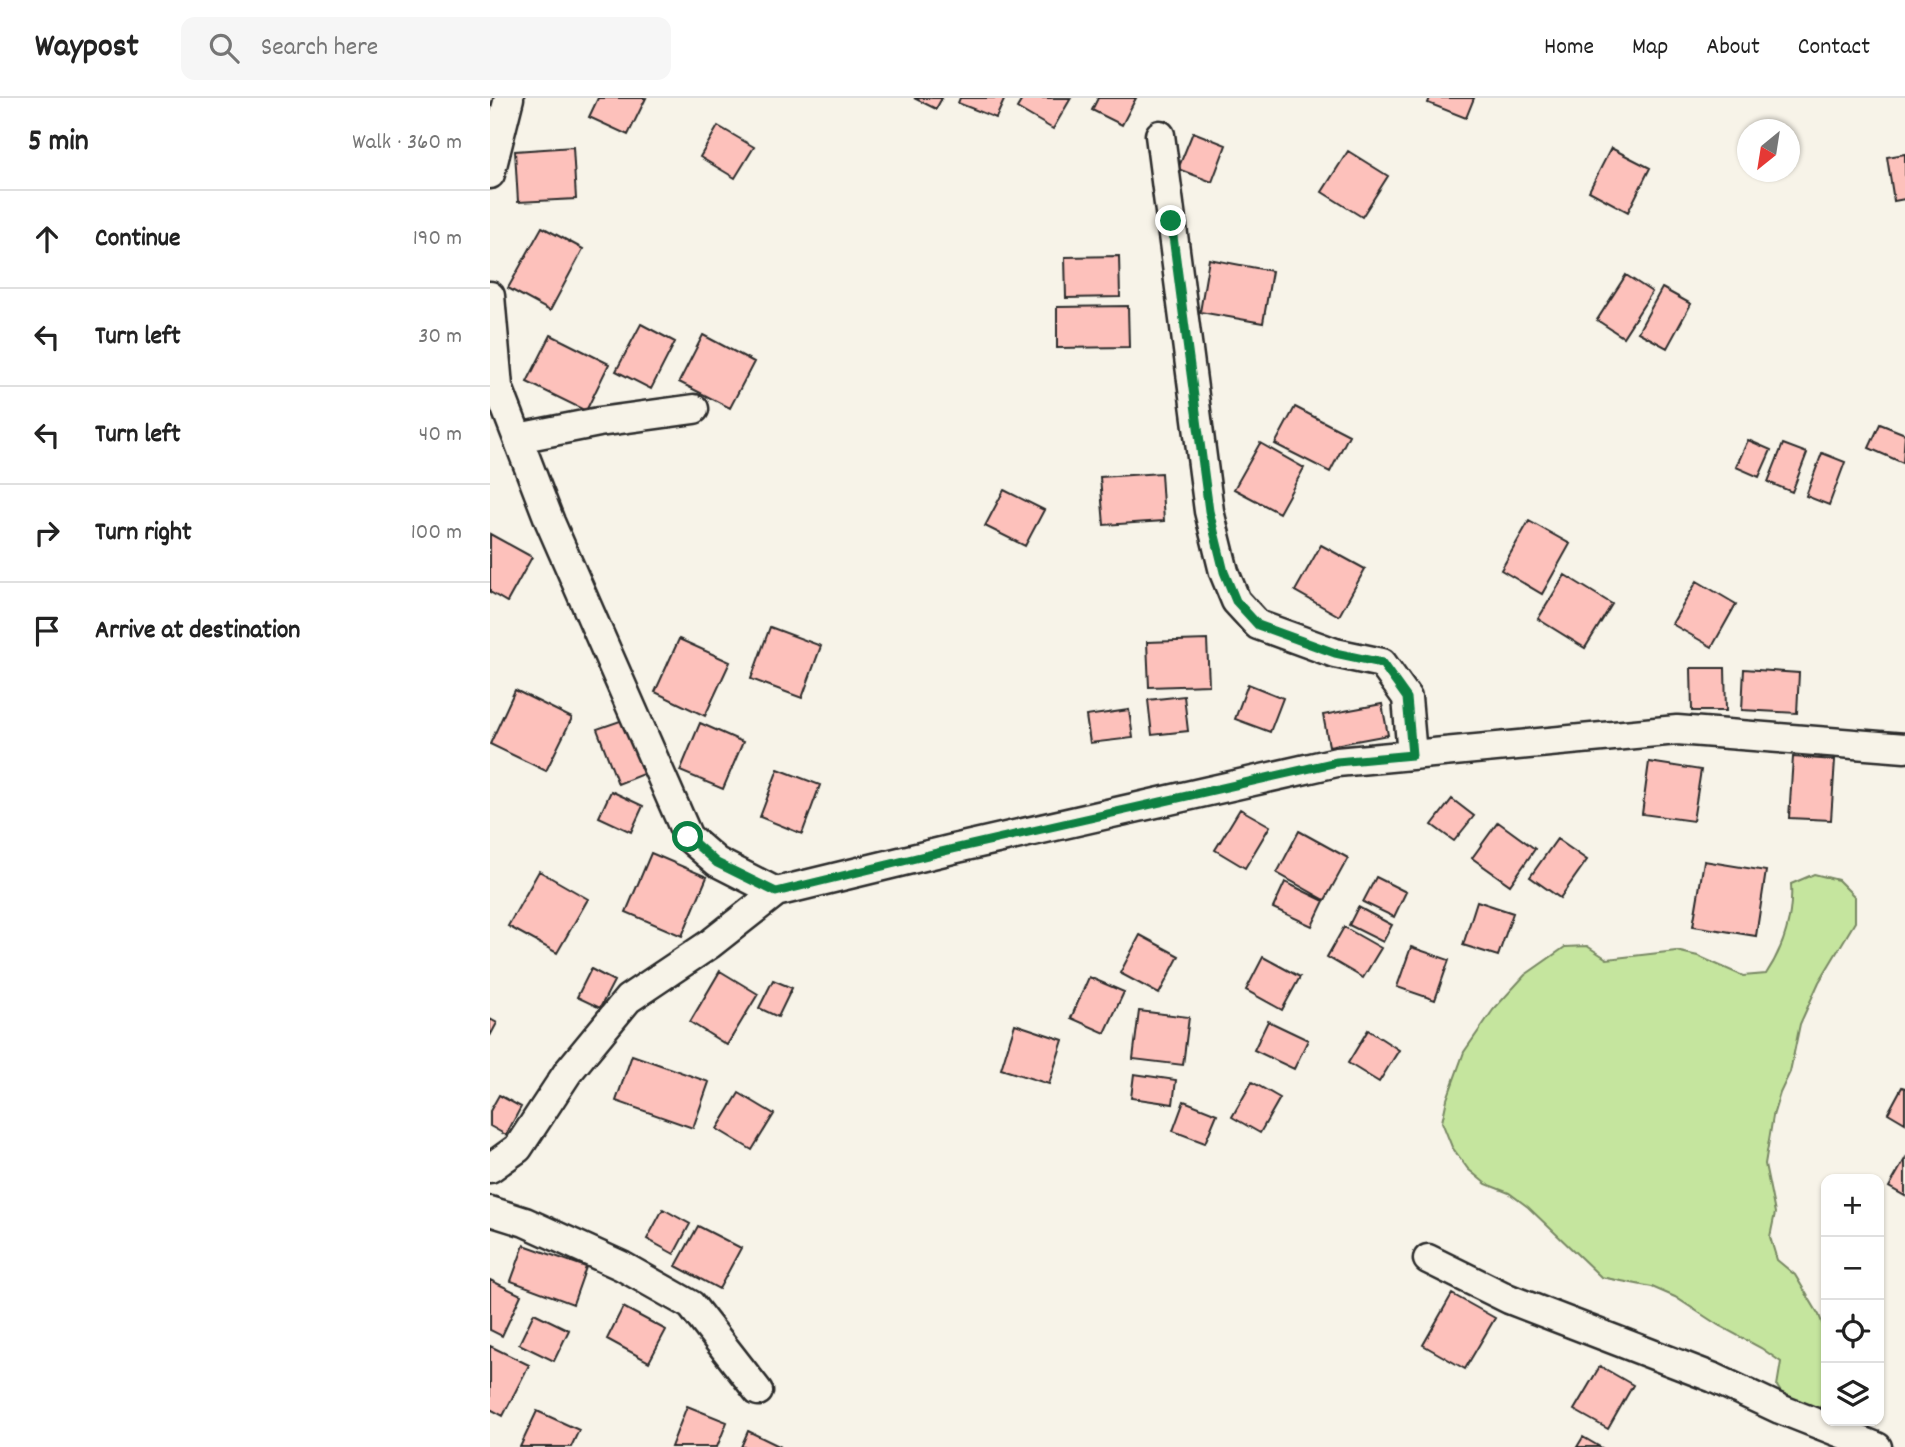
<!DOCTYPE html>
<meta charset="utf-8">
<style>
:root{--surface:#fff;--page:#f6f6f6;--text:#222;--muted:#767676;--line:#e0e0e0}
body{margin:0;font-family:Dekko,sans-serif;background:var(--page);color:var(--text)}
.controls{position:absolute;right:21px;bottom:21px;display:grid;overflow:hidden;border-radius:14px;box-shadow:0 2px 5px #0004}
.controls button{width:63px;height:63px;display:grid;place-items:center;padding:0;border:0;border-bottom:2px solid var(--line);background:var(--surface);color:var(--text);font:35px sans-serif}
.compass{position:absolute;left:1247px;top:21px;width:63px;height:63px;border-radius:50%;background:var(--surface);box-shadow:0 2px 5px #0004;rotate:210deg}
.stop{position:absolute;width:21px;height:21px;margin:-16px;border:5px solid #0b8043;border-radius:50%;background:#fff}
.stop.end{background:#0b8043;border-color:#fff;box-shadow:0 2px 7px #0008}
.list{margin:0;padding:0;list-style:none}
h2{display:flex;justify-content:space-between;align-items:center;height:91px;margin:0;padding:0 28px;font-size:30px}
h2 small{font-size:23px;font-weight:400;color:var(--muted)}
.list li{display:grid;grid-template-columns:46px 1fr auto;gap:21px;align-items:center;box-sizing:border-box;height:98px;padding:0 28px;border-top:2px solid var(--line)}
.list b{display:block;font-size:26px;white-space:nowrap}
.list em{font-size:23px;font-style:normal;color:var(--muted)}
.icon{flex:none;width:38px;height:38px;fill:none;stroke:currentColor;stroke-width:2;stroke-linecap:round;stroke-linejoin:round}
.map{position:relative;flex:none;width:1415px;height:1349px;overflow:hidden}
header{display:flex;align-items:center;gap:42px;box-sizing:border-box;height:98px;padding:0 35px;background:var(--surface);border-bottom:2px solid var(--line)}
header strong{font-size:33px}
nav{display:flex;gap:38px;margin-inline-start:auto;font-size:24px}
.search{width:490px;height:63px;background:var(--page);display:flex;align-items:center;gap:18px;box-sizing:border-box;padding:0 24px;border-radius:14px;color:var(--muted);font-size:26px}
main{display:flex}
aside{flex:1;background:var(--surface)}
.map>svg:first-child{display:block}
</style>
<header>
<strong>Waypost</strong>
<div class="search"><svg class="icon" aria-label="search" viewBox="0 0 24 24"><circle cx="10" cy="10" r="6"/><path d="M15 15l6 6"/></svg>Search here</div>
<nav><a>Home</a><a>Map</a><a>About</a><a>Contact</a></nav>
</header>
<main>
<aside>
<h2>5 min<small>Walk · 360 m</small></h2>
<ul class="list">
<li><svg class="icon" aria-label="ahead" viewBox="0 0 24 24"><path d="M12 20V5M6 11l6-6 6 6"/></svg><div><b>Continue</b></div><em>190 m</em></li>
<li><svg class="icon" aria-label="left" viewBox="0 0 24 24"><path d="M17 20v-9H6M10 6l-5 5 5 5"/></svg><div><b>Turn left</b></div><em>30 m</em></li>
<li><svg class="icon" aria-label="left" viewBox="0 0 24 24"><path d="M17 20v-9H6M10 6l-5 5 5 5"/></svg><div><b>Turn left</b></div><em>40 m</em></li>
<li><svg class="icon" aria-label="right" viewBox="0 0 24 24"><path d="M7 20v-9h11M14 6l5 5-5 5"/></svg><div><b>Turn right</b></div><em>100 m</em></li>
<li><svg class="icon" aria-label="arrive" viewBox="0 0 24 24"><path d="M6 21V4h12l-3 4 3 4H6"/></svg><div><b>Arrive at destination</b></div></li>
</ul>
</aside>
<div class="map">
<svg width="1415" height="1349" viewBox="0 0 1415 1349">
<rect width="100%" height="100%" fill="#f7f3e8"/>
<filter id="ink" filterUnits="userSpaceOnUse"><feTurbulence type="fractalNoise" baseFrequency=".0143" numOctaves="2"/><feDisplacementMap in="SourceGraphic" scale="14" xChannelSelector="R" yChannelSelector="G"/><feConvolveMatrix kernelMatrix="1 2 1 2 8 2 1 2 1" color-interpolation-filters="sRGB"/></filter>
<g filter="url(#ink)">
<path fill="#c5e59e" stroke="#788864" stroke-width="2" d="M1324,776L1348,782L1365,799V824L1329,884L1310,926L1300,974L1290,995L1283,1018L1275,1066L1285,1115L1280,1139L1287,1162L1305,1177L1329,1217L1336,1235V1303L1328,1311L1294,1299L1287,1288L1291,1264L1271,1250L1228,1227L1185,1199L1162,1189L1111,1179L1038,1109L1019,1095L996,1086L978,1071L962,1049L952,1024L957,1001L974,954L1003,912L1035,877L1075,849L1097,848L1117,861L1186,853L1208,858L1253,878L1276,876C1294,849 1303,819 1301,786Z"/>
<path fill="#fdc1bb" stroke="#2b2b2b" stroke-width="2" d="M108,0H156L138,37L99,19Z
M424,0H452L446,11Z
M470,0H515L506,20L468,5Z
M533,0H581L563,31L527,10Z
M608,0H646L632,27L602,12Z
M940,0H984L976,20L938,5Z
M228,28L264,49L245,80L210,59Z
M703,34L736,47L722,84L688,71Z
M83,49L86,101L28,104L25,53Z
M1121,50L1160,70L1138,114L1099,93Z
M858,53L898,78L872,119L832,94Z
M1415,56V101L1404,103L1397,59Z
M52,129L93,151L60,213L18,190Z
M629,158L630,199L576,200L575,159Z
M719,161L782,173L773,225L710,214Z
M1136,177L1162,194L1133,239L1107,222Z
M1172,190L1201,206L1177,250L1148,234Z
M638,208L639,249L567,250V209Z
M151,226L185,244L161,291L126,273Z
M61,237L119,266L96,313L37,284Z
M213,237L264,264L240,310L189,284Z
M805,309L859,337L840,374L785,346Z
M1390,326L1415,336L1413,365L1379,350Z
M1258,342L1281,352L1269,379L1246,369Z
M770,345L814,370L789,415L744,391Z
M1293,346L1317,355L1302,394L1278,384Z
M1332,355L1355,364L1339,407L1316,398Z
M671,375L674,423L614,427L610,379Z
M514,392L554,412L535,448L495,428Z
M1039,423L1080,446L1052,496L1011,472Z
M0,436L42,459L17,504L0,494Z
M831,447L875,471L849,518L805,493Z
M1075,477L1122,506L1095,550L1048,521Z
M1207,483L1246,506L1222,549L1182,526Z
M280,529L331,548L312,600L261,581Z
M189,541L240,564L215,618L165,594Z
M717,542L719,587L659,589L657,544Z
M1201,570H1235L1236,613H1202Z
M1254,571L1309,575L1307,615L1252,612Z
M758,586L793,600L780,634L745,621Z
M25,592L82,620L56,673L0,646Z
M694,598L698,633L662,637L658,602Z
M892,606L898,637L839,648L833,617Z
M639,612L643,640L600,645L596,618Z
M133,622L153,676L128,686L107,631Z
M210,625L253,644L233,691L190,673Z
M1303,659L1345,662L1341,722L1299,720Z
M1159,664L1211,672L1203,723L1152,716Z
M288,671L330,687L312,736L270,719Z
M121,693L153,708L141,734L109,719Z
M962,701L984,718L964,743L942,727Z
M750,711L780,728L755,770L725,752Z
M1008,724L1045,751L1020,787L982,760Z
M809,733L858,760L835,802L787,775Z
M1067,741L1097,762L1070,800L1040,779Z
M161,755L217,779L192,838L136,814Z
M1214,763L1276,773L1266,838L1203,828Z
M49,773L98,801L67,855L18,828Z
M886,779L916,794L904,819L873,804Z
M795,784L834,803L822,828L783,810Z
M987,803L1023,815L1008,858L973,847Z
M868,809L902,827L893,844L859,827Z
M854,829L891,850L873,880L837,859Z
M650,837L689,858L669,896L630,875Z
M921,849L959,862L945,902L907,889Z
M773,859L810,879L792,912L756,892Z
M101,871L124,883L110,910L87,899Z
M230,873L268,896L237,947L200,924Z
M599,879L634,894L615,935L581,920Z
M283,882L302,890L288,919L269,910Z
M649,913L699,919L693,967L643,961Z
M0,921L7,925L0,938Z
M778,923L818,942L804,971L764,952Z
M525,926L573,942L559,986L511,971Z
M878,932L909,952L889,984L858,965Z
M142,957L219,984L203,1030L126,1003Z
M644,976L686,982L683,1006L641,1000Z
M762,984L790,1000L770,1035L742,1019Z
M1412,989L1415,990V1025L1398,1015Z
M249,995L284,1016L262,1052L227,1031Z
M9,997L31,1009L16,1037L0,1028V1013Z
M694,1003L727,1016L715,1045L683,1033Z
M1415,1061V1098L1399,1089Z
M173,1111L200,1126L184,1156L157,1141Z
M208,1128L251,1150L229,1191L186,1168Z
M34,1147L96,1169L83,1206L21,1183Z
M0,1182L31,1197L12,1238L0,1232Z
M962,1196L1005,1220L975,1271L933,1247Z
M133,1209L176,1232L159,1264L117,1241Z
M44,1215L79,1232L64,1263L29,1246Z
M0,1248L39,1267L13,1318L0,1311Z
M1110,1268L1143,1287L1118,1331L1084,1312Z
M197,1308L237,1324L227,1349H181Z
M47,1313L89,1332L81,1349H30Z
M258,1333L291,1349H251Z
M1093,1339L1110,1349H1087Z"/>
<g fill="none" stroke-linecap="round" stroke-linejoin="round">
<g stroke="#2b2b2b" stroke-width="33">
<path id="minor" d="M670,37L719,413L734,474L746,503L768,527L845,555L892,565L917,600L922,657
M0,76L19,0
M0,198L8,289L60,424L198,739L227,764L286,794
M28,340L109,324L204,311
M0,1070L28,1050L78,974L138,901L220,846L286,794L463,751L847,664L1187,632L1415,650
M0,1113L35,1124L132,1168L201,1207L268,1293
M938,1161L1019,1201L1224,1280L1290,1311L1387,1349"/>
</g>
<use href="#minor" stroke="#f7f3e8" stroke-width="28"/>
</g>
</g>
<g fill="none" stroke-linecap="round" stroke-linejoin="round" filter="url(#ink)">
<path stroke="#0b8043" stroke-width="9" d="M198,739L227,765L286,794L463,751L847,664L922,657L917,600L892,565L845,555L768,527L746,503L734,474L719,413L681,123"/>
</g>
</svg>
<div class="controls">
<button>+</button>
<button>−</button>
<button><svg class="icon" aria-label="locate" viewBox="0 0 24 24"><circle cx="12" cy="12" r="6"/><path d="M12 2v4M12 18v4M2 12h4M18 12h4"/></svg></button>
<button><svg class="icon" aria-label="layers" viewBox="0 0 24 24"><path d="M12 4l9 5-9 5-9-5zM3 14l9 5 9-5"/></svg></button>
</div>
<svg class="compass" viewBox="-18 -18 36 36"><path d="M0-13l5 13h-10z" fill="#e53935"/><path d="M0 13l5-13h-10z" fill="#767676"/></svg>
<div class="stop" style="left:198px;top:739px"></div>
<div class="stop end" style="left:681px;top:123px"></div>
</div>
</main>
